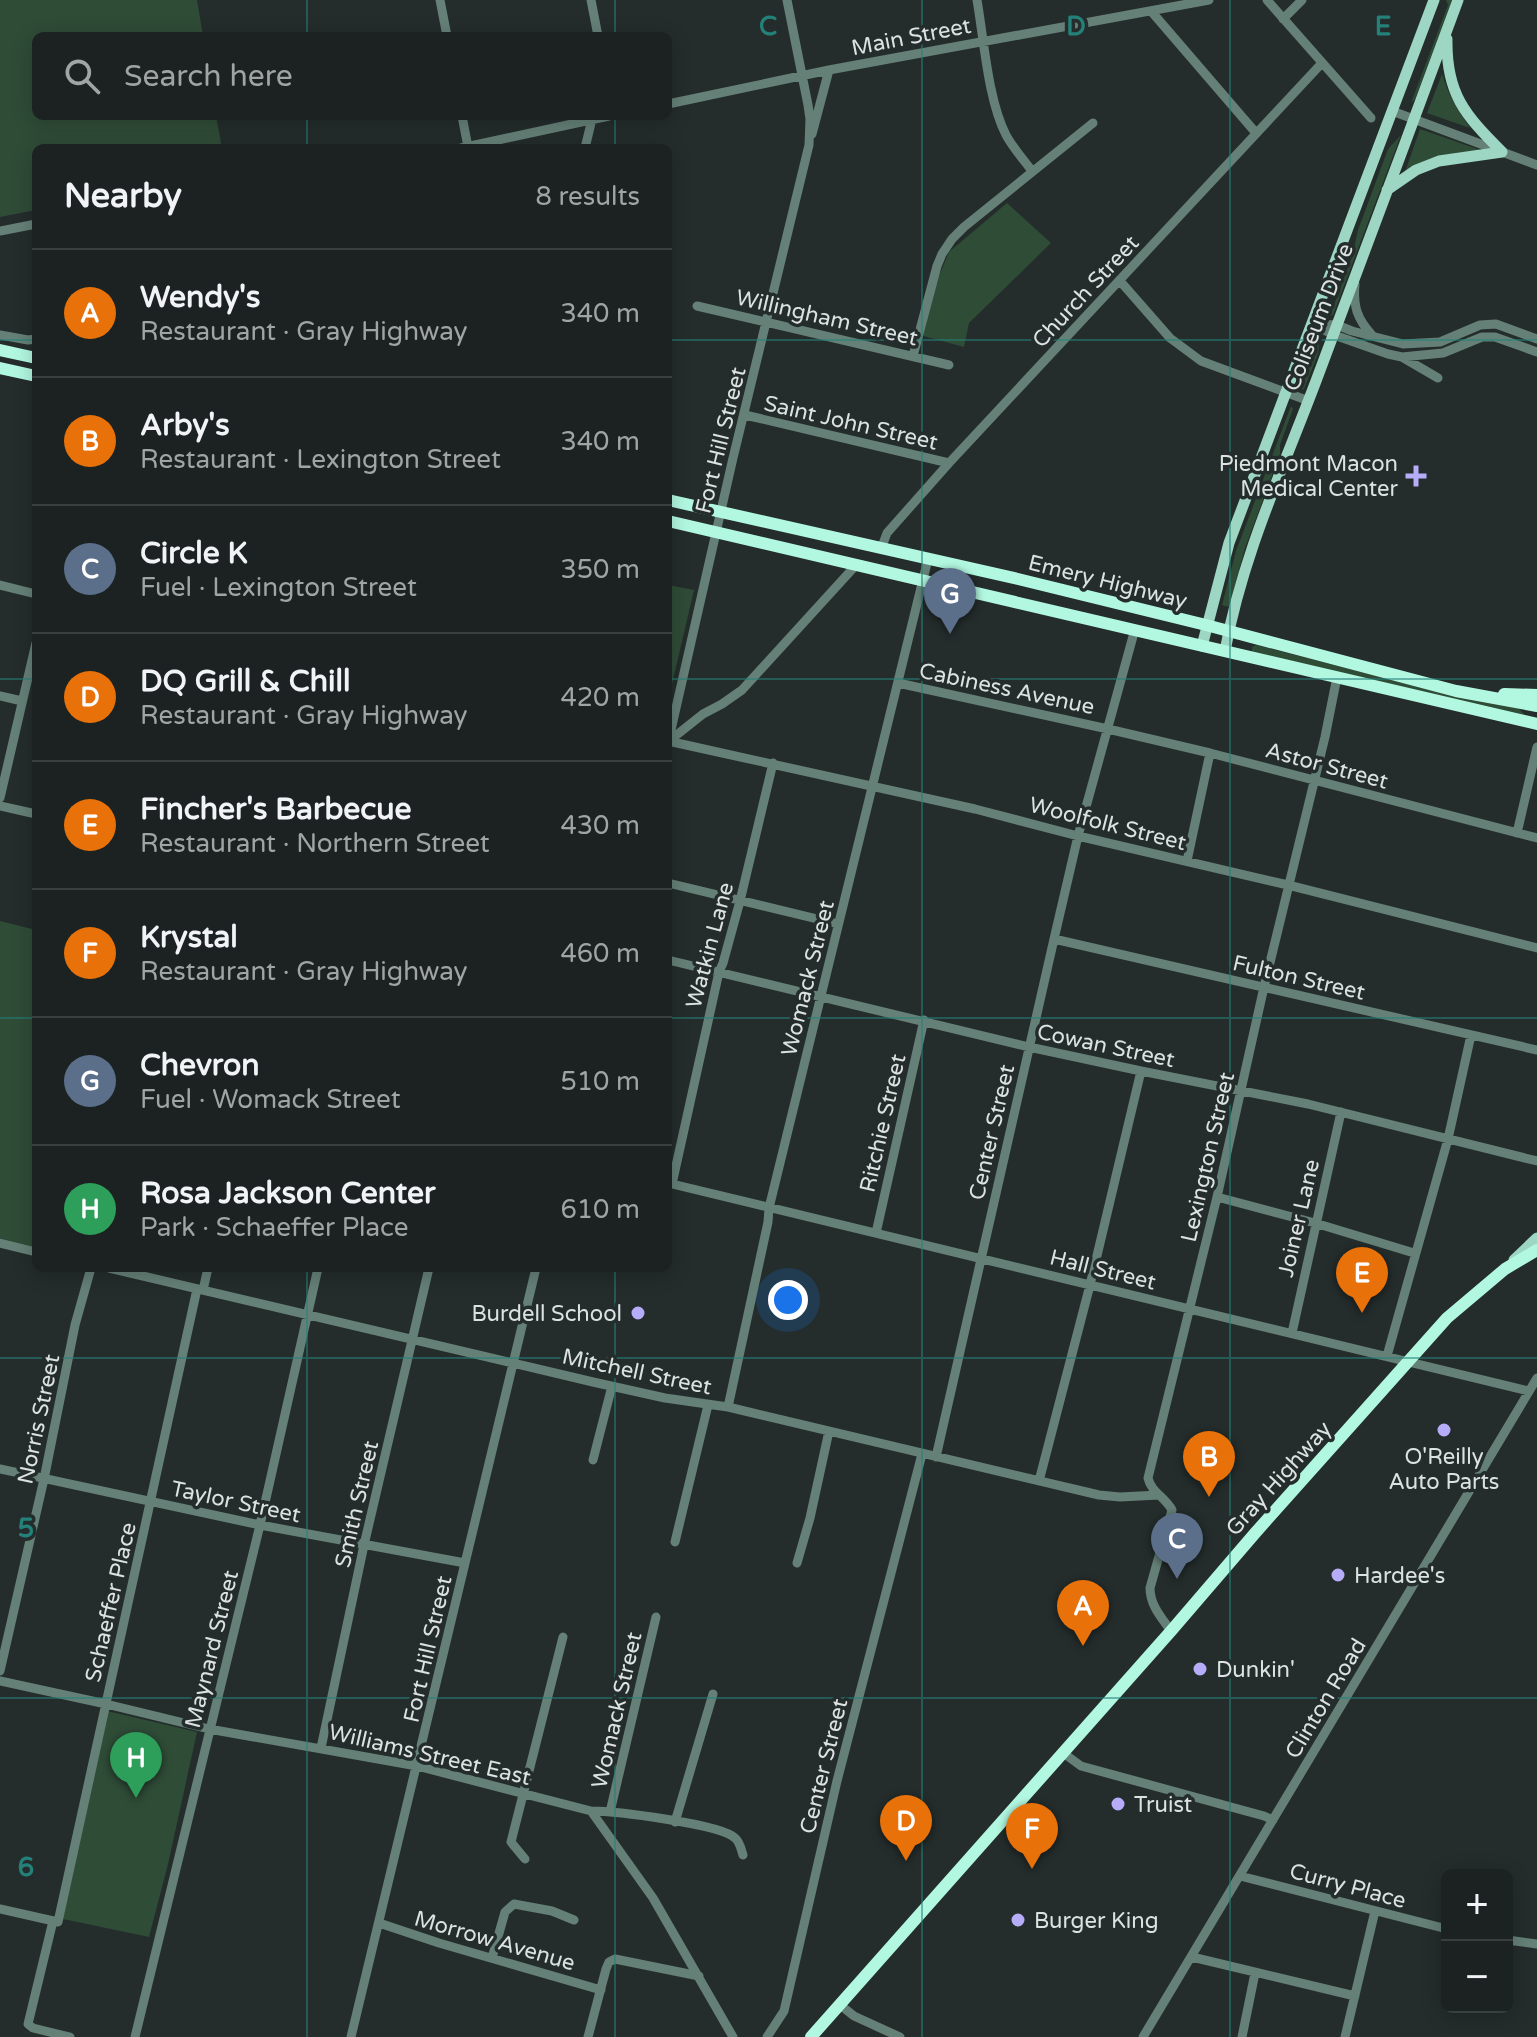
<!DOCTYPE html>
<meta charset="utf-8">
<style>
:root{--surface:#1b2221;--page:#282f2e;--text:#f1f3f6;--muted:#a0a4a5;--line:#393f3f;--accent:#b6acf8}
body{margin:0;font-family:"Varela Round",sans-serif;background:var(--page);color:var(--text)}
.controls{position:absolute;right:24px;bottom:24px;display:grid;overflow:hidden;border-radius:12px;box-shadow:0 4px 20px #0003}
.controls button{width:72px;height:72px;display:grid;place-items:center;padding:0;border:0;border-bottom:2px solid var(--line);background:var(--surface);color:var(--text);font:40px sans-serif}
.you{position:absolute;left:788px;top:1300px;width:28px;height:28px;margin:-20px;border:6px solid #fff;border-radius:50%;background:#1a73e8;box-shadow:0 0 0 12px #1a73e833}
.badge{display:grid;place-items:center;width:52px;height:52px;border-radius:50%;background:var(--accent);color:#fff;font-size:26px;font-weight:700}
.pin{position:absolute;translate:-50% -66px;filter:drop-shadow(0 2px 4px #0008)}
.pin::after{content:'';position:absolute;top:42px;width:28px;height:24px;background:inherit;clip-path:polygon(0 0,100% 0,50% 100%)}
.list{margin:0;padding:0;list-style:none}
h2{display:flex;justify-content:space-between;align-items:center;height:104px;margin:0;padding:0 32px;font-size:34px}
h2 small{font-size:26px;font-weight:400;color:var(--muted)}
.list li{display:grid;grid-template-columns:52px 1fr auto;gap:24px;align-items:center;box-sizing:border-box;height:128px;padding:0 32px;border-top:2px solid var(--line)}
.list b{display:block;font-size:30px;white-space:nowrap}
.list p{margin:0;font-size:26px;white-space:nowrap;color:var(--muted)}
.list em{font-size:26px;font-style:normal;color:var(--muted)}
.icon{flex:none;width:44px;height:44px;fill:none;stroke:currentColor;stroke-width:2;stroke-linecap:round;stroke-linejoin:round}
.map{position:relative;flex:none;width:1537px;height:2037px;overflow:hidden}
.search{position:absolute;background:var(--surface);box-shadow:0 4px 20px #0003;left:32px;top:32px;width:640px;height:88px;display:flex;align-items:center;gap:20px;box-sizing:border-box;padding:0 28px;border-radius:12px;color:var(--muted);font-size:30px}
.panel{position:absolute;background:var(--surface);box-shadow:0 4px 20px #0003;left:32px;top:144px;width:640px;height:1128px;border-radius:12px}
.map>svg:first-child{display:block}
</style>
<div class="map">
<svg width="1537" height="2037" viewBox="0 0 1537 2037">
<rect width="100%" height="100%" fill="#242d2c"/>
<path fill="#2f4c37" d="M0,0H197L203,36H36V116H216L222,148H36V210L0,217Z
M1446,0H1452L1415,99L1411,103L1448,5Z
M1442,74C1448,94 1458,111 1470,128L1427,113Z
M1420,129L1486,152C1457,149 1431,160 1405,172Z
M1401,135L1333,315L1330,316L1352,257L1358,230L1388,149Z
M1007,203L1051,243L969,323L964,347L920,335L936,283L949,252Z
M1320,340L1318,354L1304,389L1301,390L1299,388L1312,352Z
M1291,406L1293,409L1280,445V454L1245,548L1229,607L1222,605L1236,551Z
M668,585L694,590L668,701Z
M1256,645L1450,695L1518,708L1525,715L1252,652V647Z
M0,921L36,930V1248L0,1238Z
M107,1711L197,1732L168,1864L149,1937L63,1919Z"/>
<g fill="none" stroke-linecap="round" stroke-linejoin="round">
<path stroke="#658077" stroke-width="9" d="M440,0L447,36
M591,0L598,36
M977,0C984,40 988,100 1006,135C1013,148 1023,159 1032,171
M1267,0L1371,118
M1151,11L1256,133
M1283,19L1302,0
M668,104L829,70L1209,0
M1392,111L1537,165
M462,116L468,147
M812,134L829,70
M461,148L609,116
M585,148L592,119
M0,231L36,224
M1120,281L1170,338L1201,361L1309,401
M1355,284C1353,306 1357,319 1372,335
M697,306L949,365
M1312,324L1334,335L1388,354L1402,357L1443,353L1482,337H1495L1537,352
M1315,324L1337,325L1352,331L1403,344L1440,342L1480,325L1496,324L1537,339
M0,335L28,340L36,339
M913,356L937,266L942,254L952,239L964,227L1093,123
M1402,357L1438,378
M745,415L949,463
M881,549L887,533L949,463L1322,63
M0,585L36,594
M898,683L1108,729L1210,753L1537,838
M0,696L22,701
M668,741L975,809L1078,836L1288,885L1537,948
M669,741L703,714L722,704L742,690L857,564
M668,743L733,458L809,145L810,119L808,105L787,0
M0,798L36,643
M0,806L36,814
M1517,833L1537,747
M1187,861L1210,753
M668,883L838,924
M1054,939L1537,1050
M668,960L1029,1047L1141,1071L1308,1104L1537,1161
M668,1183L1529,1391
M672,1184L719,972L723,963L740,901L773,763
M1217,1197L1315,1223L1414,1253
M876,1233L924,1020
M0,1243L36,1252
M109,1268L593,1382L665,1398L728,1407L1099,1495L1120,1497L1159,1495
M203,1290L208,1268
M1292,1333L1341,1112
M1387,1356L1448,1139L1471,1035
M728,1407L768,1222L769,1208L928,559
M936,1457L1054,939L1078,836L1135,629
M593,1460L612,1386
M0,1469L260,1525L465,1563
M1039,1481L1090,1285L1141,1071
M675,1542L708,1405
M797,1563L810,1518L829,1431
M1171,1631C1161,1617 1150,1605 1150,1588L1172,1510C1165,1497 1151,1492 1148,1478L1217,1197L1264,987L1325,737L1337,677
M0,1671L44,1479L75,1325L91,1268
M0,1681L106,1704L209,1729L417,1766L591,1811L653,1898L733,2037
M321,1748L364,1545L429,1268
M1062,1752L1081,1766L1264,1816L1273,1820
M591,1811C614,1811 721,1824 735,1838C740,1842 741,1849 743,1855
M610,1812L656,1617
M675,1822L713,1694
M525,1859L511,1842L563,1637
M1240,1876L1447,1929
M0,1909L58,1922L197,1289
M53,1921L28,2024L33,2028L70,2037
M379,1923L439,1943L601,1990
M1507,1940L1537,1944
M1192,1957L1355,1996
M492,1958L505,1912L514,1904L552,1911L574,1920
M839,2004L854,2016L900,2037
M135,2037L260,1525L318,1268
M351,2037L536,1268
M588,2037L606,1969L609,1962L615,1959L699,1976
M767,2037L784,2011L837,1781L922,1454
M1143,2037L1537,1378
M1242,2037L1255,1973
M1345,2037L1375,1911"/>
<path stroke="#9dd6c3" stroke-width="11" d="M1447,39C1446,94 1465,115 1502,152
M1387,190L1416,170L1439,161L1502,152
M1202,646L1229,543L1434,0
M1225,651C1242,557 1282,471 1316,381C1364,255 1411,127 1458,0
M1514,1260L1537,1238"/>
<path stroke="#b2f8e1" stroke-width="12" d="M0,350L36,358
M0,368L36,376
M668,500L1018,579L1206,625L1456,691L1537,706
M668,521L1537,724
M1504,694L1537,695
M811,2037L1171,1631L1256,1532L1447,1318L1505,1269L1537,1250"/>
</g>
<path fill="none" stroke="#24817a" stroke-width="2" stroke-opacity="0.55" d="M307,0V36M615,0V36M922,0V2037M1230,0V2037M307,116V148M615,116V148M0,340H36M668,340H1537M0,679H36M668,679H1537M0,1018H36M668,1018H1537M307,1268V2037M615,1268V2037M0,1358H1537M0,1698H1537"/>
<g fill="#b6acf8" stroke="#242d2c" stroke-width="3">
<path d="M1412 464h8v8h8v8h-8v8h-8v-8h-8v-8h8z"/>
<circle cx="638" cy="1313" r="8"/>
<circle cx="1444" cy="1430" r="8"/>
<circle cx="1338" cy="1575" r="8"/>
<circle cx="1200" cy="1669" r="8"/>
<circle cx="1118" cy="1804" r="8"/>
<circle cx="1018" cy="1920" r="8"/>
</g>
<g text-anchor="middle" stroke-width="7" stroke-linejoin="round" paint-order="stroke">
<g font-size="22" fill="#dce2e1" stroke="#242d2c">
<text transform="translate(911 36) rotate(-11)" y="8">Main Street</text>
<text transform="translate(1085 291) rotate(-47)" y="8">Church Street</text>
<text transform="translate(827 317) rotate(13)" y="8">Willingham Street</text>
<text transform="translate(1318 317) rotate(-69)" y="8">Coliseum Drive</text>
<text transform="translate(851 422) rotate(13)" y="8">Saint John Street</text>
<text transform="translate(720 440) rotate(-76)" y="8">Fort Hill Street</text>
<text transform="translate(1108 581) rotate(14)" y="8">Emery Highway</text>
<text transform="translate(1007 688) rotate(12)" y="8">Cabiness Avenue</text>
<text transform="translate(1327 765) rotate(15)" y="8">Astor Street</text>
<text transform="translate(1108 823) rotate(14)" y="8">Woolfolk Street</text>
<text transform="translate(709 945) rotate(-75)" y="8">Watkin Lane</text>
<text transform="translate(1299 977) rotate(13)" y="8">Fulton Street</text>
<text transform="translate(807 978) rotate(-76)" y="8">Womack Street</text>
<text transform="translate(1106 1045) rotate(12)" y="8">Cowan Street</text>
<text transform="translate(882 1123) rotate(-77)" y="8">Ritchie Street</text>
<text transform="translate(991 1132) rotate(-77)" y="8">Center Street</text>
<text transform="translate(1207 1157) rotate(-77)" y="8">Lexington Street</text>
<text transform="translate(1298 1218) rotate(-77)" y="8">Joiner Lane</text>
<text transform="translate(1103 1269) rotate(14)" y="8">Hall Street</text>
<text transform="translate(637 1371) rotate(12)" y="8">Mitchell Street</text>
<text transform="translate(38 1419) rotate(-78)" y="8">Norris Street</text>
<text transform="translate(1278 1478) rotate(-48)" y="8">Gray Highway</text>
<text transform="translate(236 1501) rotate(12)" y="8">Taylor Street</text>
<text transform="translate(356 1504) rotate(-77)" y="8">Smith Street</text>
<text transform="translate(110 1602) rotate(-77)" y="8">Schaeffer Place</text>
<text transform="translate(211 1649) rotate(-76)" y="8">Maynard Street</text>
<text transform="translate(427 1649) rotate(-77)" y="8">Fort Hill Street</text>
<text transform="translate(1325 1698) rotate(-59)" y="8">Clinton Road</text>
<text transform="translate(616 1710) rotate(-77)" y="8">Womack Street</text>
<text transform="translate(430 1754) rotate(13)" y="8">Williams Street East</text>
<text transform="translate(823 1766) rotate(-76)" y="8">Center Street</text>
<text transform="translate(1348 1885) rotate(15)" y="8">Curry Place</text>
<text transform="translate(495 1940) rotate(16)" y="8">Morrow Avenue</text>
</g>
<g font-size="22" fill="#dce2e1" stroke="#242d2c" text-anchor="start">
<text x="1398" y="471" text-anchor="end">Piedmont Macon<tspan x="1398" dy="25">Medical Center</tspan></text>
<text x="622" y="1321" text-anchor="end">Burdell School</text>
<text x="1444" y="1464" text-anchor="middle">O'Reilly<tspan x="1444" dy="25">Auto Parts</tspan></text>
<text x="1354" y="1583">Hardee's</text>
<text x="1216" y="1677">Dunkin'</text>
<text x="1134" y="1812">Truist</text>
<text x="1034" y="1928">Burger King</text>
</g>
</g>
<g font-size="26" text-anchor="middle" font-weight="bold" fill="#24817a" stroke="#242d2c" stroke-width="7" stroke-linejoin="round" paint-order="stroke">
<text x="768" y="35">C</text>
<text x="1076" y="35">D</text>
<text x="1383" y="35">E</text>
<text x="26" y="1537">5</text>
<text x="26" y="1876">6</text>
</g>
</svg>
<div class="controls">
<button>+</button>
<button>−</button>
</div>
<div class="you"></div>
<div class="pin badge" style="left:1083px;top:1646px;background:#e8710a">A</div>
<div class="pin badge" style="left:1209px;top:1497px;background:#e8710a">B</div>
<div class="pin badge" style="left:1177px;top:1579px;background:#5c6f8a">C</div>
<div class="pin badge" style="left:906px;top:1861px;background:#e8710a">D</div>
<div class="pin badge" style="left:1362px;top:1313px;background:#e8710a">E</div>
<div class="pin badge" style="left:1032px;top:1869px;background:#e8710a">F</div>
<div class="pin badge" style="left:950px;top:634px;background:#5c6f8a">G</div>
<div class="pin badge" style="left:136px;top:1798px;background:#2e9e5b">H</div>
<div class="search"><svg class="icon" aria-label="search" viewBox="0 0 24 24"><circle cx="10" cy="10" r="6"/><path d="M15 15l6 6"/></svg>Search here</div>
<section class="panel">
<h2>Nearby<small>8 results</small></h2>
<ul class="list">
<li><span class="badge" style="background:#e8710a">A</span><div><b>Wendy's</b><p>Restaurant · Gray Highway</p></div><em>340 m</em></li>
<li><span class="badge" style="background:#e8710a">B</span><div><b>Arby's</b><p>Restaurant · Lexington Street</p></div><em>340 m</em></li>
<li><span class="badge" style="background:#5c6f8a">C</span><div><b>Circle K</b><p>Fuel · Lexington Street</p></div><em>350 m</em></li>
<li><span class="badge" style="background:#e8710a">D</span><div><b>DQ Grill &amp; Chill</b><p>Restaurant · Gray Highway</p></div><em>420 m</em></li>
<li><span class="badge" style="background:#e8710a">E</span><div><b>Fincher's Barbecue</b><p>Restaurant · Northern Street</p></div><em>430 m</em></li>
<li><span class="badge" style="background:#e8710a">F</span><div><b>Krystal</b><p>Restaurant · Gray Highway</p></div><em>460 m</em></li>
<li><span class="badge" style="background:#5c6f8a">G</span><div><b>Chevron</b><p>Fuel · Womack Street</p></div><em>510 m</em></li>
<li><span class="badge" style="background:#2e9e5b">H</span><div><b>Rosa Jackson Center</b><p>Park · Schaeffer Place</p></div><em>610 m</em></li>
</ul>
</section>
</div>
